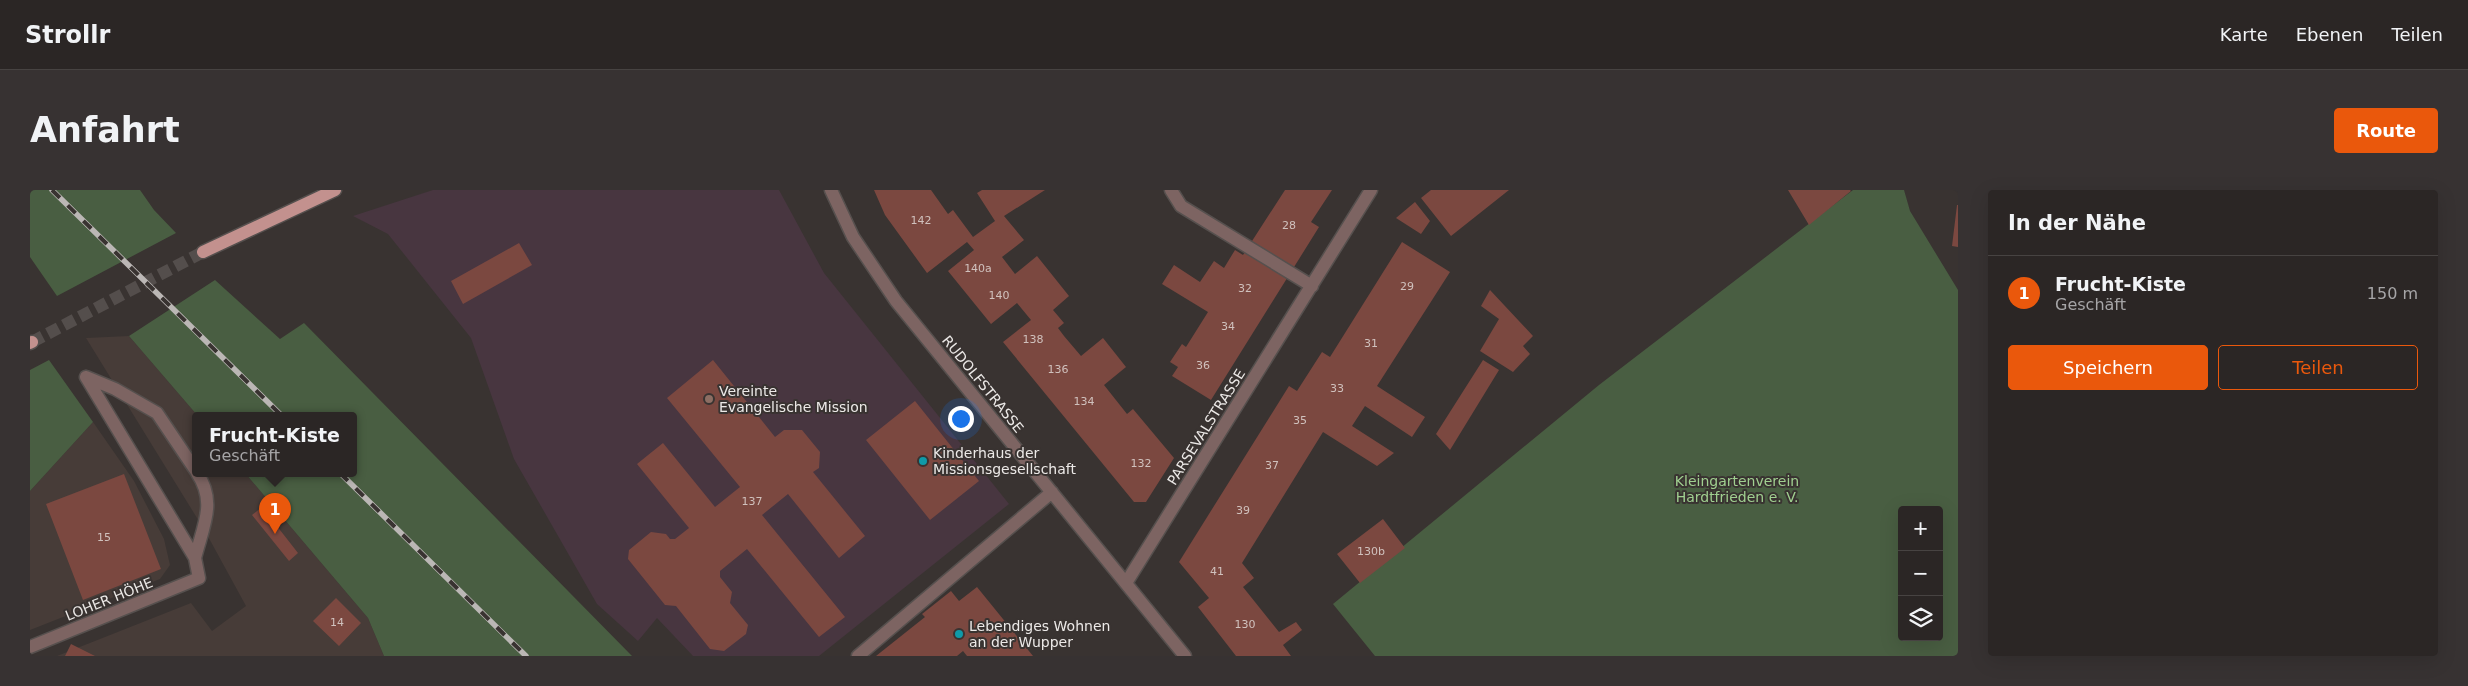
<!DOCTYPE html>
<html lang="de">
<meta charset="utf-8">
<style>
:root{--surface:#2b2625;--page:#373232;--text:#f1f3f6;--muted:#a6a5a7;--line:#474342;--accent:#ea580c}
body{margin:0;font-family:"DejaVu Sans",sans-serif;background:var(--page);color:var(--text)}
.controls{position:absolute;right:15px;bottom:15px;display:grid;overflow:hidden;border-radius:5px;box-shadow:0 5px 20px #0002}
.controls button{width:45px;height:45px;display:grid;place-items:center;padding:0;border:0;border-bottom:1px solid var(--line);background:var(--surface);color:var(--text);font:25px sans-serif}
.you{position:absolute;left:930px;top:228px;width:18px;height:18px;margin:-12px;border:4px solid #fff;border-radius:50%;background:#1a73e8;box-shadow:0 0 0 8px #1a73e833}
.badge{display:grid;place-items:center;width:32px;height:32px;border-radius:50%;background:var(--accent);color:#fff;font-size:16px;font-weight:700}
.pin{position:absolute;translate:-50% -41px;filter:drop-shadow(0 1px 2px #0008)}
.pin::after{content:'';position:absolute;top:26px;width:18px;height:15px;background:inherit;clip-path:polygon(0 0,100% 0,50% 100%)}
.popup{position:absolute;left:162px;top:222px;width:165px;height:65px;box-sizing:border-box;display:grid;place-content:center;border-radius:5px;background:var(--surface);filter:drop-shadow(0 1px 4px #0005);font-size:16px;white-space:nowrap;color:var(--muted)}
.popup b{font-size:19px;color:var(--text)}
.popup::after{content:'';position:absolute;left:50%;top:100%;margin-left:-10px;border:10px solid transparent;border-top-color:var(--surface)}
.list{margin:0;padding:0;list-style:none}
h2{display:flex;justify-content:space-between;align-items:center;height:65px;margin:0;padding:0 20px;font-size:21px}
h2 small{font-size:16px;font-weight:400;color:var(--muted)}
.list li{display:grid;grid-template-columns:32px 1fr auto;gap:15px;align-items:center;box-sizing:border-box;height:75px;padding:0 20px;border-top:1px solid var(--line)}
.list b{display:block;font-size:19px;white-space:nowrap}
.list p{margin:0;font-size:16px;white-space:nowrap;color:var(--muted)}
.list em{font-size:16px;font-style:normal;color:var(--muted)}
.actions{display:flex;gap:10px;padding:15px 20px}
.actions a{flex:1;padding:11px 0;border:1px solid var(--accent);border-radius:5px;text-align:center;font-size:18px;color:var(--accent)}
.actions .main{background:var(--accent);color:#fff}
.icon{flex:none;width:28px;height:28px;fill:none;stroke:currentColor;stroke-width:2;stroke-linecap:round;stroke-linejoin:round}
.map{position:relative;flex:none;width:1928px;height:466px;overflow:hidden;border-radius:5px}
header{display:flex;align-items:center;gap:30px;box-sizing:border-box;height:70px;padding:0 25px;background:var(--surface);border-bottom:1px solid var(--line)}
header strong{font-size:24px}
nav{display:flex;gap:28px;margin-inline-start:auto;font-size:18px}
.intro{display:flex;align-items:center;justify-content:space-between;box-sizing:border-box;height:120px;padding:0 30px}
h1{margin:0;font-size:35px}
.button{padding:12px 22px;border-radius:5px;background:var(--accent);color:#fff;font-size:18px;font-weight:700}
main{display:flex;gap:30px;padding:0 30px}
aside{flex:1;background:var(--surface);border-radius:5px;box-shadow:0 5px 20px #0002}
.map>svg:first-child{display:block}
</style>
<header>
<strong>Strollr</strong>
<nav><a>Karte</a><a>Ebenen</a><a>Teilen</a></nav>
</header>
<div class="intro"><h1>Anfahrt</h1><a class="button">Route</a></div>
<main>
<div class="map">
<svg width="1928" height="466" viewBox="0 0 1928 466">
<rect width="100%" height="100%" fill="#393331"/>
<path fill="#473c38" d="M99,146L167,225L166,283H215L338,428L354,466H27L161,413L182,441L216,416L175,341L56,148Z
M63,232L104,291L134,349L140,375L130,389L0,440V301Z"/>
<path fill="#483640" d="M403,0H749L794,83L979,314L789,466H663L627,428L608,451L567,414L484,269L441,148L358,44L323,26Z"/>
<path fill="#495e42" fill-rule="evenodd" d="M0,0H110L124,20L146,43L27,106L0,67Z
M1823,0H1874L1880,21L1928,100V466H1345L1303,414L1569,195ZM1872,320H1909V447H1872Z
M185,90L250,149L274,133L602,466H354L338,428L215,283H324V225H167L99,146Z
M19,170L63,232L0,301V180Z"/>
<path fill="#7b4840" d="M844,0H901L918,24L923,20L943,47L965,31L947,3L952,0H1015L974,26L994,50L972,67L985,84L1007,66L1039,106L1023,120L1034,133L1028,138L1034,146L1051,166L1073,148L1096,177L1074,195L1097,224L1103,219L1144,268L1116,312H1104L973,152L1001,130L987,113L961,134L918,81L944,60L937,52L897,83L855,25Z
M1255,0H1302L1281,32L1289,37L1181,210L1142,186L1148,177L1140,172L1152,154L1156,157L1178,122L1132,94L1144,75L1170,92L1184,71L1194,78L1205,60L1213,65Z
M1401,0H1479L1421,46L1391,8Z
M1758,0H1820L1821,1L1779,35Z
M1385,12L1400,31L1391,44L1366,28Z
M1927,15H1928V57L1922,56Z
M1372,52L1420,82L1347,196L1395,227L1382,247L1335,216L1322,236L1364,263L1347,276L1293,242L1212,373L1224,388L1213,397L1249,442L1266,432L1272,440L1253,455L1261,466H1206L1168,417L1179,408L1149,372L1259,196L1267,201L1292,162L1300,167Z
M489,53L502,75L433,114L421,91Z
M1460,100L1503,146L1493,156L1500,164L1483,182L1450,161L1469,129L1451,116Z
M683,170L745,247L754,240H772L790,262L789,278L783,282L835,346L809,368L758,304L732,325L815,427L789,447L717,359L690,381V387L702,402L700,413L718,435L716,444L694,461L680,459L646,416L635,415L598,369L599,360L621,342L636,344L640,349H645L659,338L607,274L633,253L685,317L710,297L637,208Z
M1453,170L1469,180L1420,260L1406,244Z
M885,211L949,291L900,330L836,250Z
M94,284L131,379L53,410L16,314Z
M232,317L268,363L259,371L222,325Z
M1353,329L1375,358L1330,393L1307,364Z
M947,397L1003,466H937L933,461L927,466H846L895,427L892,424L921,401L929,411Z
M306,408L331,433L309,456L283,431Z
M41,454L65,466H35Z"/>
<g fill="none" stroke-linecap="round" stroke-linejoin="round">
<path stroke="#544e4c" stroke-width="12" stroke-dasharray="12 6" stroke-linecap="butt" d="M2,152L173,62"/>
<g stroke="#56504e" stroke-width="15">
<path id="minor" d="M801,0L823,47L866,111L1155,466
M1141,0L1151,16L1282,96
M56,187L85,199L127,223L166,281
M165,368C173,336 187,312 167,283
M1096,393L1341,0
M0,457L169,388L165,368L56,187
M828,466L1022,302"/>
</g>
<g stroke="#56504e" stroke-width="15">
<path id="major" d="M173,62L305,0
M0,153L2,152"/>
</g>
<use href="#minor" stroke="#7d6462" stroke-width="12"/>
<use href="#major" stroke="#c3918e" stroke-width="12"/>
<g stroke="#bbb7b5" stroke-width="5.5">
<path id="rail" d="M22,0L251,225
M310,283L496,466"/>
</g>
<use href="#rail" stroke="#393331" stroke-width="4" stroke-dasharray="11" stroke-linecap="butt"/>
</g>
<circle fill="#8d6e63" stroke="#393331" stroke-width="2" cx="679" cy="209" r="5"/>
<g fill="#0f9aa8" stroke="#393331" stroke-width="2">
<circle cx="893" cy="271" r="5"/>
<circle cx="929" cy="444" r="5"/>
</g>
<g text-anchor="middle" stroke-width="4" stroke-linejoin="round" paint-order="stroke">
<g font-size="11" fill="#d0c1bd">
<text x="891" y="34">142</text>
<text x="1259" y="39">28</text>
<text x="948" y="82">140a</text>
<text x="1377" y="100">29</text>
<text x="1215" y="102">32</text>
<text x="969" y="109">140</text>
<text x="1198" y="140">34</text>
<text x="1003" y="153">138</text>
<text x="1341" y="157">31</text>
<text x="1173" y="179">36</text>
<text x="1028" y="183">136</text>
<text x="1307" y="202">33</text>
<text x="1054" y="215">134</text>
<text x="1270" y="234">35</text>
<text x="1111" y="277">132</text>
<text x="1242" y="279">37</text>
<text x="722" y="315">137</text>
<text x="1213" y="324">39</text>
<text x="74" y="351">15</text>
<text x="1341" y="365">130b</text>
<text x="1187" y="385">41</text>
<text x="307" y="436">14</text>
<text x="1215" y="438">130</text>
</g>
<g font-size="14" fill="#ece9e7" stroke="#393331">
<text transform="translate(953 194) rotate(51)" y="5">RUDOLFSTRASSE</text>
<text transform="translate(1176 237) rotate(-58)" y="5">PARSEVALSTRASSE</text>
<text transform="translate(79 409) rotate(-22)" y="5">LOHER HÖHE</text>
</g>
<g font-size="14" fill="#ece9e7" stroke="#393331" text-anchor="start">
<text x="689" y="206">Vereinte<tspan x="689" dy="16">Evangelische Mission</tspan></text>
<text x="903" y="268">Kinderhaus der<tspan x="903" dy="16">Missionsgesellschaft</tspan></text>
<text x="939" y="441">Lebendiges Wohnen<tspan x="939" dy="16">an der Wupper</tspan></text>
</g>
<g font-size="14" fill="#a0d090" stroke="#393331">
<text x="1707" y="296">Kleingartenverein<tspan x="1707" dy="16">Hardtfrieden e. V.</tspan></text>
</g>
</g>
</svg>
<div class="controls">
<button>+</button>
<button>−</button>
<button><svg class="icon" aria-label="layers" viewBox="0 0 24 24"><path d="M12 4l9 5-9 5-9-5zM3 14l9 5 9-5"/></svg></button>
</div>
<div class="you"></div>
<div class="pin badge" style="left:245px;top:344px">1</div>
<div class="popup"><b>Frucht-Kiste</b>Geschäft</div>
</div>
<aside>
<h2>In der Nähe<small></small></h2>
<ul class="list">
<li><span class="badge">1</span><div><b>Frucht-Kiste</b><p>Geschäft</p></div><em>150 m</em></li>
</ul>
<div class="actions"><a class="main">Speichern</a><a>Teilen</a></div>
</aside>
</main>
